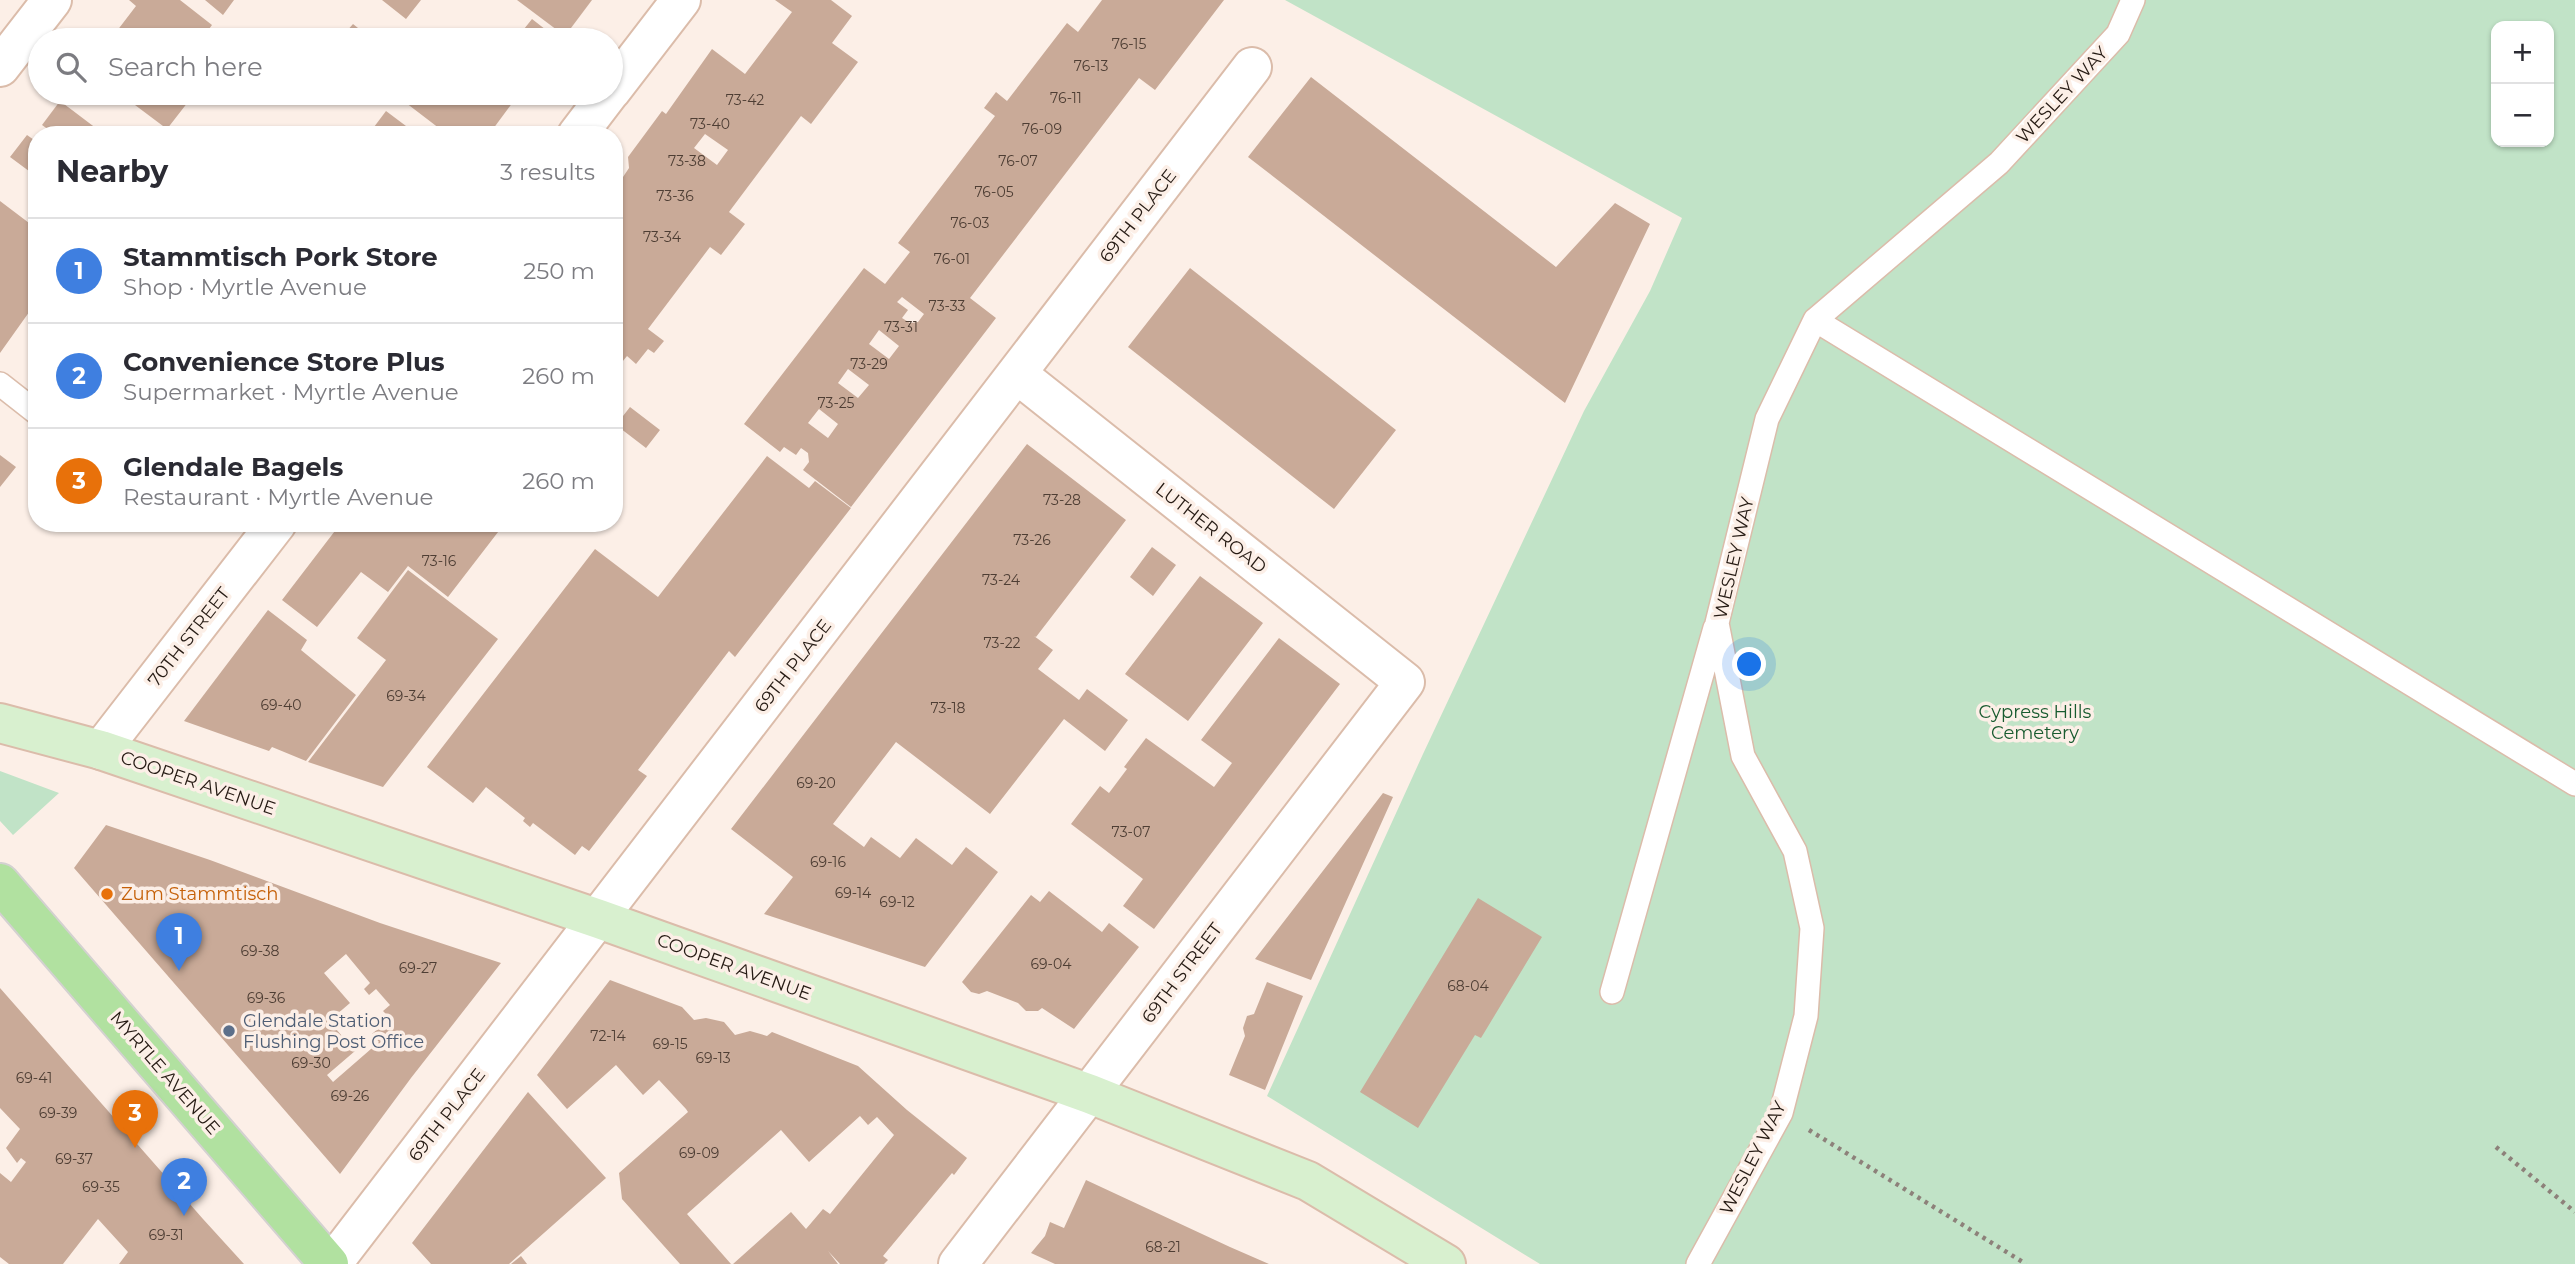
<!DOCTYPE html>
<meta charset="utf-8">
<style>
:root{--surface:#fff;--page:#f2f2f3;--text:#2b2b33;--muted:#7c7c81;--line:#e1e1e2;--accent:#5f45bd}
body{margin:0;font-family:Montserrat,sans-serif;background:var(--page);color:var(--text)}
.controls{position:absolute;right:21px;top:21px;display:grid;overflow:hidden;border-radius:14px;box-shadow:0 2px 5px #0004}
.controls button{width:63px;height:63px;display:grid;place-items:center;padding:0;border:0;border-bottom:2px solid var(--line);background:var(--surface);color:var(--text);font:35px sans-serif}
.you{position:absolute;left:1750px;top:665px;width:24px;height:24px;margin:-18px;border:5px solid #fff;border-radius:50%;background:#1a73e8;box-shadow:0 0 0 10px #1a73e833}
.badge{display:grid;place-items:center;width:46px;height:46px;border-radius:50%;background:var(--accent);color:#fff;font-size:23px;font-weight:700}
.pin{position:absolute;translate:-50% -58px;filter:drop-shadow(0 2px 4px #0008)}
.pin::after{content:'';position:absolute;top:37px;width:24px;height:21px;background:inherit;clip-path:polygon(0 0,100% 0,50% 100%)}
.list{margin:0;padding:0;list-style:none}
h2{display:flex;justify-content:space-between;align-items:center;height:91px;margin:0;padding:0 28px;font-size:30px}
h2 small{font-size:23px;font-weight:400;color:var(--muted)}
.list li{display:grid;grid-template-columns:46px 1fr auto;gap:21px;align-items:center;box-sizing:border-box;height:105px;padding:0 28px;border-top:2px solid var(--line)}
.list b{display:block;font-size:26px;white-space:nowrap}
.list p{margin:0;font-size:23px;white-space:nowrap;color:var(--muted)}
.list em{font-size:23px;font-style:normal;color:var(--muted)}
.icon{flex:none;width:38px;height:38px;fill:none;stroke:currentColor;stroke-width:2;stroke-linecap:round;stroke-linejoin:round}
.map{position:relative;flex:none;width:2575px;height:1264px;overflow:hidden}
.search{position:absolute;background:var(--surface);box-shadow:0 2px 5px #0004;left:28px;top:28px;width:595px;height:77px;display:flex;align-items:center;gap:18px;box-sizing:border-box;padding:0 24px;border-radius:38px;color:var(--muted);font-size:26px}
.panel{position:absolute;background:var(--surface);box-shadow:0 2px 5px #0004;left:28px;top:126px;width:595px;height:406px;border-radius:28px}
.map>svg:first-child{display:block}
</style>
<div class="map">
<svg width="2575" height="1264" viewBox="0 0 2575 1264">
<rect width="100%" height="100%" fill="#fcefe7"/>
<path fill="#c1e3c7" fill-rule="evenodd" d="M1285,0H2575V1264H1540L1267,1096L1423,754L1584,411L1650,291L1682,218ZM2496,26H2549V142H2496Z
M0,771L59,793L13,835L0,821Z"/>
<path fill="#c9aa98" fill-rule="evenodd" d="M129,0H180L212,25L201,40H110L136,6Z
M205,0H234L223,15Z
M382,0H421L406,19Z
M517,0H592L565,36Z
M775,0H831L852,16L832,43L858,62L811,124L801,116L729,212L745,224L721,255L710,247L648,329L664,341L654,353L648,349L636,364L627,356L614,372V182L621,180L629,168L628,157L662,111L666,114L712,49L745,74L792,12ZM705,134L728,150L717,165L694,148Z
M1102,0H1224L1155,90L1139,78L970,298L996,318L851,507L803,470L809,462L808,453L801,448L796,455L784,447L780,452L744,424L864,268L885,284L910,252L898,243L995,116L984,108L996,92L1007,101L1067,23L1078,32ZM902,297L924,314L918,322L910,323L902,318L908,310L897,302ZM879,330L899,346L889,359L869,344ZM848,369L869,385L858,398L838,383ZM819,409L838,424L828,438L808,423Z
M532,19L559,40H508L516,31L520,34Z
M353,24L373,40H339Z
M1311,77L1556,267L1615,203L1650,224L1565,403L1248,157Z
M119,93H195L167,129Z
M272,93H288L282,100Z
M319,93H344L334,105Z
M393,93H508L516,98L493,129L499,132L497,135H448Z
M60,101L72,110L105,135H56L42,125Z
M386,111L418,135H368Z
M27,135L37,142V177L10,157Z
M0,201L37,229V301L0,353Z
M1190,268L1396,430L1334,509L1128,347Z
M630,407L660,430L646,448L616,425Z
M1027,444L1126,520L1036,637L1034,636L1053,650L1038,669L1079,700L1087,689L1128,720L1105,751L1064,719L990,814L896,742L833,824L864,847L871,837L900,858L916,838L952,865L966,847L998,872L925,967L764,914L793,877L731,829Z
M0,455L16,467L0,487Z
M767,456L809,488L815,481L851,508L735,657L729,651L638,770L647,776L589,851L582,846L575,855L533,823L530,827L523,821L525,818L486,787L473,803L427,767L595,549L658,597Z
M341,523H505L448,597L408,566L388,592L361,572L317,627L282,600Z
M1152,547L1176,565L1153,596L1130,577Z
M408,570L498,639L383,787L308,762L386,660L357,638Z
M1200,576L1263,623L1188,721L1125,674Z
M268,610L307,640L301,650L356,695L306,761L272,747L269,751L184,721Z
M1279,638L1340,684L1154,929L1123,906L1143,879L1071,824L1100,786L1109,793L1127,769L1124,767L1146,738L1214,787L1232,763L1201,740Z
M1383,793L1393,797L1311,980L1255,959Z
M106,825L210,860L380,923L501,963L411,1078L340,1174L74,868ZM346,954L370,983L364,989L369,995L376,989L390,1005L383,1011L390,1018L372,1034L379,1042L333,1082L327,1075L355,1051L329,1021L350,1003L324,973Z
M1049,891L1102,932L1109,923L1139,947L1074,1029L1042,1008L1038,1011H1026L1018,1003L987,991L979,994L971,992L962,982L1031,895L1040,902Z
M1478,898L1542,937L1481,1038L1475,1035L1418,1128L1360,1092Z
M610,980L682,1007L694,1020L706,1018L724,1022L735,1035L750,1031L767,1036L772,1032L858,1066L907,1110L967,1158L954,1175L952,1173L883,1256L888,1260L884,1264H840L828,1251L838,1264H733L791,1212L806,1229L823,1209L830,1214L894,1135L877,1117L868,1125L860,1116L809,1162L781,1130L687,1214L731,1264H680L622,1199L619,1173L688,1112L686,1109L659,1080L643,1095L616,1065L567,1109L537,1075Z
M1267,982L1303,996L1265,1090L1229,1075L1245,1036L1243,1028L1247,1016L1254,1014Z
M0,988L203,1219L244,1264H119L128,1252L98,1219L63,1264H9L0,1257V1173L11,1182L26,1162L21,1158L17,1163L6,1148L20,1129L0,1108Z
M528,1092L606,1178L509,1264H431L412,1243Z
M1086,1180L1230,1247L1269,1264H1055L1031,1253L1045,1236L1050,1222L1064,1228Z
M521,1256L527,1264H511Z"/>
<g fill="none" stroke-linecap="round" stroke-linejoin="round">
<g stroke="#dbbcaa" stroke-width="26">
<path id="service" d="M1815,320L2575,784
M0,384L37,413
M1612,992L1715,628
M1698,1264L1781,1113L1806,1016L1812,928L1795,851L1743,756L1717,623L1767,419L1815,320L1999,163L2118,34L2133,0"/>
</g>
<g stroke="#dbbcaa" stroke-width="42">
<path id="minor" d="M0,67L52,0
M611,91L681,0
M577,135L609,93
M101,750L277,523
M332,1264L1252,67
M958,1264L1405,682L1017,374"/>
</g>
<g stroke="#dbbcaa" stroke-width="42">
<path id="secondary" d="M0,723L101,750L599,919L1090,1094L1308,1181L1446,1264"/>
</g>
<g stroke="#d3d1d0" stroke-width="42">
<path id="primary" d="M0,883L329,1264"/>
</g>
<path stroke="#8d817a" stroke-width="4.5" stroke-dasharray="3.5 5" stroke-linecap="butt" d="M1809,1130L2026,1264
M2496,1147L2575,1212"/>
<use href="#service" stroke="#fff" stroke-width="23"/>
<use href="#minor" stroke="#fff" stroke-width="38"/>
<use href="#secondary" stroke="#d8f0cf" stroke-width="38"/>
<use href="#primary" stroke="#b1e1a0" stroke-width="38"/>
</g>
<circle fill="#e8710a" stroke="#fcefe7" stroke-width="2.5" cx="107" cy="894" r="7"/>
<circle fill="#5c6f8a" stroke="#fcefe7" stroke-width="2.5" cx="229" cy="1031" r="7"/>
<g text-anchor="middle" stroke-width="7" stroke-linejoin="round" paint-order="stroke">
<g font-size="14" fill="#4e3e34">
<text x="1129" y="49">76-15</text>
<text x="1091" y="71">76-13</text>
<text x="1066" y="103">76-11</text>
<text x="745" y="105">73-42</text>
<text x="710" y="129">73-40</text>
<text x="1042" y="134">76-09</text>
<text x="687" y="166">73-38</text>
<text x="1018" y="166">76-07</text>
<text x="994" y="197">76-05</text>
<text x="675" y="201">73-36</text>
<text x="970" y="228">76-03</text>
<text x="662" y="242">73-34</text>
<text x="952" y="264">76-01</text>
<text x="947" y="311">73-33</text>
<text x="901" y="332">73-31</text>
<text x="869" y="369">73-29</text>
<text x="836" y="408">73-25</text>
<text x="1062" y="505">73-28</text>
<text x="1032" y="545">73-26</text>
<text x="439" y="566">73-16</text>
<text x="1001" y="585">73-24</text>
<text x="1002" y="648">73-22</text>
<text x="406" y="701">69-34</text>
<text x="281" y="710">69-40</text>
<text x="948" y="713">73-18</text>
<text x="816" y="788">69-20</text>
<text x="1131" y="837">73-07</text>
<text x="828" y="867">69-16</text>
<text x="853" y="898">69-14</text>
<text x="897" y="907">69-12</text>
<text x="260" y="956">69-38</text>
<text x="1051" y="969">69-04</text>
<text x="418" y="973">69-27</text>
<text x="1468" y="991">68-04</text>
<text x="266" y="1003">69-36</text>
<text x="608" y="1041">72-14</text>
<text x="670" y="1049">69-15</text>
<text x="713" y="1063">69-13</text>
<text x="311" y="1068">69-30</text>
<text x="34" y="1083">69-41</text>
<text x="350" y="1101">69-26</text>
<text x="58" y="1118">69-39</text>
<text x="699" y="1158">69-09</text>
<text x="74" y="1164">69-37</text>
<text x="101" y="1192">69-35</text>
<text x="166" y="1240">69-31</text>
<text x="1163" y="1252">68-21</text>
</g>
<g font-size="18" fill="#251a13" stroke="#fcefe7">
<text transform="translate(2062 95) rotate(-47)" y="6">WESLEY WAY</text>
<text transform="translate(1138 216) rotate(-52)" y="6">69TH PLACE</text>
<text transform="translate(1211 528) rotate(38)" y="6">LUTHER ROAD</text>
<text transform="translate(1734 558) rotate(-77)" y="6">WESLEY WAY</text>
<text transform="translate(189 637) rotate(-52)" y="6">70TH STREET</text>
<text transform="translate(793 666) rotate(-52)" y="6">69TH PLACE</text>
<text transform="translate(198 783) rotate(19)" y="6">COOPER AVENUE</text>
<text transform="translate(734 967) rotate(20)" y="6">COOPER AVENUE</text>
<text transform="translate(1182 973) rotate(-53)" y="6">69TH STREET</text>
<text transform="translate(165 1073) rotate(49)" y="6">MYRTLE AVENUE</text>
<text transform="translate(447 1115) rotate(-52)" y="6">69TH PLACE</text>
<text transform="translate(1753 1158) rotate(-63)" y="6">WESLEY WAY</text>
</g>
<g font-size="18" fill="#195b2f" stroke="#fcefe7">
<text x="2035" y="718">Cypress Hills<tspan x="2035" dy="21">Cemetery</tspan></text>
</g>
<g font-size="18" fill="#c56008" stroke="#fcefe7" text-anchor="start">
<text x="121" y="900">Zum Stammtisch</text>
</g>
<g font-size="18" fill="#4e5e75" stroke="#fcefe7" text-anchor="start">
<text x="243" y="1027">Glendale Station<tspan x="243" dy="21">Flushing Post Office</tspan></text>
</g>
</g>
</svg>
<div class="controls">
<button>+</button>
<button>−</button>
</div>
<div class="you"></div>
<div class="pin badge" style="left:179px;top:971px;background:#3f7fe0">1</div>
<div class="pin badge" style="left:184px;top:1216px;background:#3f7fe0">2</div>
<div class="pin badge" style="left:135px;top:1148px;background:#e8710a">3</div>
<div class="search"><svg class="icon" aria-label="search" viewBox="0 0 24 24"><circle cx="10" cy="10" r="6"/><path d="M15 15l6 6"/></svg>Search here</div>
<section class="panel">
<h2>Nearby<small>3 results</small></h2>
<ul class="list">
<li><span class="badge" style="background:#3f7fe0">1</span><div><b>Stammtisch Pork Store</b><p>Shop · Myrtle Avenue</p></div><em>250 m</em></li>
<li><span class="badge" style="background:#3f7fe0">2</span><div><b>Convenience Store Plus</b><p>Supermarket · Myrtle Avenue</p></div><em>260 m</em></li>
<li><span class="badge" style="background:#e8710a">3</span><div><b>Glendale Bagels</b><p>Restaurant · Myrtle Avenue</p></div><em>260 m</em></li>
</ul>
</section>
</div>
